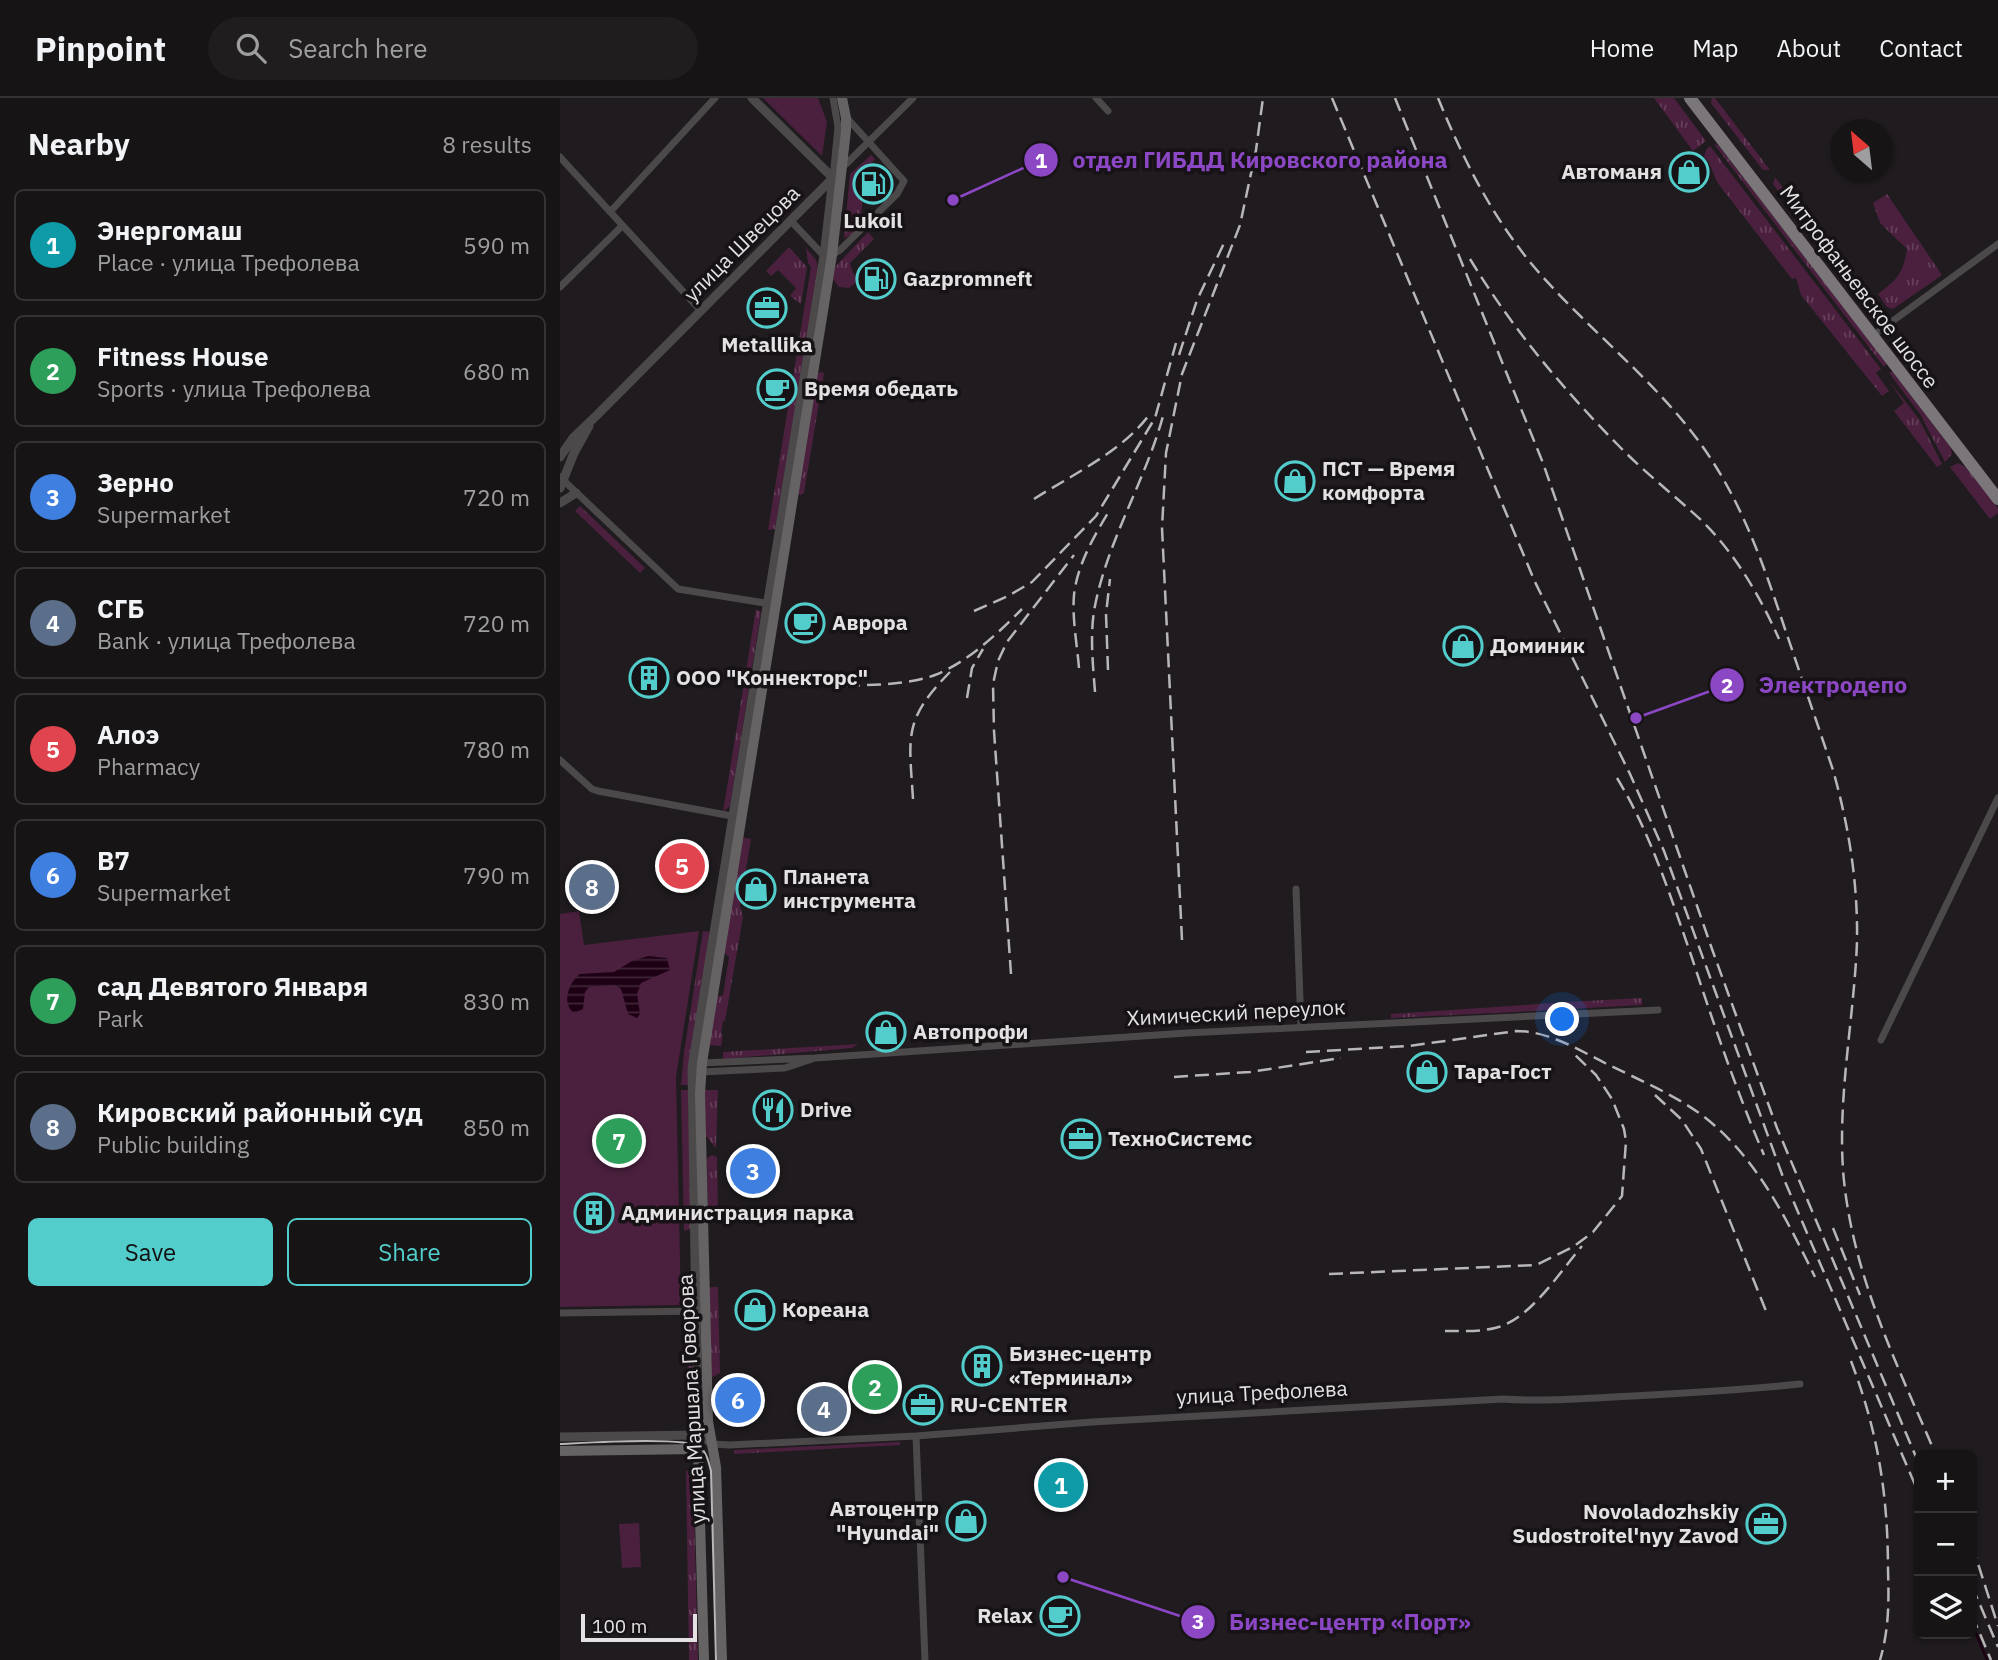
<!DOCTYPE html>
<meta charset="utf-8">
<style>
:root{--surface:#171416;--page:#201d1f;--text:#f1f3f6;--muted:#9e9ea1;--line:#363335;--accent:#53cdcb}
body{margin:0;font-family:"IBM Plex Sans",sans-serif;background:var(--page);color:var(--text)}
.controls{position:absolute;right:21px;bottom:21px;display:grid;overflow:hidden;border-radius:10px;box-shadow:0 2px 5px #0004}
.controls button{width:63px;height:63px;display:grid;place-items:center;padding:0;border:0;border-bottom:2px solid var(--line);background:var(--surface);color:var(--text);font:35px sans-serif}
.compass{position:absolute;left:1270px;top:21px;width:63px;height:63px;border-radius:50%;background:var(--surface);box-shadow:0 2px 5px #0004;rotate:332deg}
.scale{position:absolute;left:21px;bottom:18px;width:116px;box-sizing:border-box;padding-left:7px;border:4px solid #e4e1e3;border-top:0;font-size:19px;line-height:24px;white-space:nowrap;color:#e4e1e3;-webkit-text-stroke:5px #161215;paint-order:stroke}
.you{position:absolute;left:1003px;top:922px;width:24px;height:24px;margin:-18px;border:5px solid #fff;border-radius:50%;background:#1a73e8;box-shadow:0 0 0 10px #1a73e833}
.badge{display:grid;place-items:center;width:46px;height:46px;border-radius:50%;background:var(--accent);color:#fff;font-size:23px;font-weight:700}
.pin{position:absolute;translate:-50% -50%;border:4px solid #fff;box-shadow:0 2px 7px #0006}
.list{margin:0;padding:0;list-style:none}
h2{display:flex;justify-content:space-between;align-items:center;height:91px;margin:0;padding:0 28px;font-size:30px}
h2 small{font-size:23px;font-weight:400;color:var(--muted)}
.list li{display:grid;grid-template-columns:46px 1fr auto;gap:21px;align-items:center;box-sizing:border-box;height:112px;margin:0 14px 14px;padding:0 14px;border:2px solid var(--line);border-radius:10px}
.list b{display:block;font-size:26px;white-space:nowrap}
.list p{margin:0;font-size:23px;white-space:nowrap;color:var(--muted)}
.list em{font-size:23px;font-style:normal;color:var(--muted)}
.actions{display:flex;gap:14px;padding:21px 28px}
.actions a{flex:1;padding:16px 0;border:2px solid var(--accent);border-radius:10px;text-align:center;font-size:24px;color:var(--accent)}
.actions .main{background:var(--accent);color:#111}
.icon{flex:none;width:38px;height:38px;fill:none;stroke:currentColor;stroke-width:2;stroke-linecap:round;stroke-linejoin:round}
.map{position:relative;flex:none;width:1438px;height:1562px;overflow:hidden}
header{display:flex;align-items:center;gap:42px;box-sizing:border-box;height:98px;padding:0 35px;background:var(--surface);border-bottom:2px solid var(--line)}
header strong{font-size:33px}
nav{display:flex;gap:38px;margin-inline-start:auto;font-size:24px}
.search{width:490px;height:63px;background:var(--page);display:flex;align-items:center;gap:18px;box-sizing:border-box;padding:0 24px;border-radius:38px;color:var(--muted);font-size:26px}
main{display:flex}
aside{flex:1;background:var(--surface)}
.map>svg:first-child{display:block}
</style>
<header>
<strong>Pinpoint</strong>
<div class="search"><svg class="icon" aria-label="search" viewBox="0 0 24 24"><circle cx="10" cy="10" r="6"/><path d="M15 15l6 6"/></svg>Search here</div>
<nav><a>Home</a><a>Map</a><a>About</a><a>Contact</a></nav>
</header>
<main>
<aside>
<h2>Nearby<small>8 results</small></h2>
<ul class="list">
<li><span class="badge" style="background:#0f9aa8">1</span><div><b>Энергомаш</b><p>Place · улица Трефолева</p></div><em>590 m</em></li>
<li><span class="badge" style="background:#2e9e5b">2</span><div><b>Fitness House</b><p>Sports · улица Трефолева</p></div><em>680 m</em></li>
<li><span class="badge" style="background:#3f7fe0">3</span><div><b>Зерно</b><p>Supermarket</p></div><em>720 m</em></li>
<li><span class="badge" style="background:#5c6f8a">4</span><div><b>СГБ</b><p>Bank · улица Трефолева</p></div><em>720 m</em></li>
<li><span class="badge" style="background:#e0444e">5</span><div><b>Алоэ</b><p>Pharmacy</p></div><em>780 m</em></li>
<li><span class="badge" style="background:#3f7fe0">6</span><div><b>В7</b><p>Supermarket</p></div><em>790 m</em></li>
<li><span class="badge" style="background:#2e9e5b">7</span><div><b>сад Девятого Января</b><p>Park</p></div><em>830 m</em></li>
<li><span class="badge" style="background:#5c6f8a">8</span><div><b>Кировский районный суд</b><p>Public building</p></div><em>850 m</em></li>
</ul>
<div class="actions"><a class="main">Save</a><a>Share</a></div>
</aside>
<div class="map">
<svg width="1438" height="1562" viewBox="0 0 1438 1562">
<defs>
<pattern id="grass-tufts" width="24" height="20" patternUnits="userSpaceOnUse" patternTransform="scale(1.75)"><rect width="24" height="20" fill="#4b203e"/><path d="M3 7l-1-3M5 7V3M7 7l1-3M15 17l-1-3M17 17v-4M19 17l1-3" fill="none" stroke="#65405a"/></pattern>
<pattern id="water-rules" width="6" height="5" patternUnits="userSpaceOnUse" patternTransform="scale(1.75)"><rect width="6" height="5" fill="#1e0015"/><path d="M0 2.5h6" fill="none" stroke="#3f2537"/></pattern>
</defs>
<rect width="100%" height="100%" fill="#1f1b1e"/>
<path fill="url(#grass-tufts)" d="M1094,0H1114L1146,43L1133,53Z
M1152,0H1155L1210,72H1203L1151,5Z
M1154,46L1158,47L1327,265L1324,269Z
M1150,48L1321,271L1316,275L1329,293L1322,298L1241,197L1236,180L1232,181L1157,84L1149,64L1144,59L1146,52Z
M311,57L315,61C312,65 307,69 305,75C299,95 309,133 284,140L290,76Z
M1215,79L1324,222L1317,221L1213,86Z
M1327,96L1382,177L1333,211L1327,209L1318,196C1338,181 1343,175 1347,151L1320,125L1313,105Z
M308,134L314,141L290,165L293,175L299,182L289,190L279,189L273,181L275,169Z
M229,149L247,169L241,206L230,198L236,190L218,172L211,178L206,173Z
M246,150L256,162L258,170L215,431L208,432L251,169L248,165Z
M260,274L264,275L244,395L241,397L237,396L257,276Z
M1333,274L1391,350L1392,356L1385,364L1360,316L1329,275Z
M1327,280L1359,321L1382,366L1377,369L1334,313L1344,305Z
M1398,365L1406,369L1438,410V415L1430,421L1390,369Z
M20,408L85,470L80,475L15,413Z
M196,511L201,514L170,708L163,714Z
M182,739L191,741L180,808L183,819L165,923H163L161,936L163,937L161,948L149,947L156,899L163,897L169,859L163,853Z
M143,833L150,834L128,987H121L124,954Z
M1082,900V907L1007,911L1006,904Z
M994,905L995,912L831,920V916Z
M298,946L292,950L163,961V954Z
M121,992H128L131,1131L124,1133Z
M144,992H158L156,1050L146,1038Z
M152,1057L157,1059L158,1118L154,1121L148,1119L147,1060Z
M151,1189H158L160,1275L153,1279L151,1278L149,1191Z
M126,1218H133L135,1317H129Z
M340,1344V1347L174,1356V1352Z
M126,1373H133L138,1562H129Z"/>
<path fill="#4b203e" d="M203,0H258L267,24L262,58Z
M19,813L24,847L139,833L116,979L121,1207L0,1209V816Z
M79,1425L81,1469L62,1470L59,1426Z"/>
<path fill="url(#water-rules)" d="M88,858L107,860L110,872L81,885L77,896L80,916L77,920L68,916L61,891L55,887L29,889L25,894L23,911L14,915C1,905 9,884 20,876L54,874L72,863Z"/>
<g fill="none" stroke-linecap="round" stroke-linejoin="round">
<path stroke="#1e0015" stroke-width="2.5" d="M1412,1526L1427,1562"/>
<path stroke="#4c494b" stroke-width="7" d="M536,0L548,13
M0,59L141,213
M282,70L353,0
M273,80L278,29L273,0
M50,114L155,0
M231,123L264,158L272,157L280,152L337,96L344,83L287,20
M0,189L62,128
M1319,233L1438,146
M0,379L118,491L211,506
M0,662L32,691L38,693L177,719
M736,791L741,929
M1321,942L1438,700
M255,960L627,935L1098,912
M255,960L225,970L141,974L132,970L142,965Z
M0,1215L141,1213
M356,1338L365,1562
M153,1346L169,1347L356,1338L532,1324L943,1301C986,1304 1030,1300 1073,1298C1129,1295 1184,1292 1240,1286"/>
<path stroke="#4c494b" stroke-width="9" d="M192,0L273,80
M0,359L13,340L36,318L274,79
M0,390L14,355L29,328
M0,405L16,395
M0,1339L139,1337L153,1346
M138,1351L132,970L264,158L273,80"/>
<path stroke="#666365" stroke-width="10" d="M0,1353L138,1351L144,1562
M162,1562L156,1369L148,1323L140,996L142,965L272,157L286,32V20L282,0"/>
<path stroke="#7a7679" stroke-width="12" d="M1130,0L1438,401"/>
<path stroke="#b9b6b8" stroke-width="2" d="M0,1346C23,1345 127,1338 140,1349C147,1355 149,1365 151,1373L156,1562"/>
<path stroke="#b9b6b8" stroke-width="2.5" stroke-dasharray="14 7" stroke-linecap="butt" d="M772,0L975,484L1070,676L1104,753L1223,1079L1359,1396
M835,0L983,365L1152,851L1217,1030L1359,1366
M878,0C903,61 932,119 975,170C1029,233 1097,283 1145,352C1183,407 1204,468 1225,531C1241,578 1257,625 1273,672C1289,729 1298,785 1297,844C1294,920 1278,995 1283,1072C1291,1174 1336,1264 1376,1357
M910,161C952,230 1002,290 1058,347C1084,374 1114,397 1141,422C1175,455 1200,498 1219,541
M619,257L637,202L666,141
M474,401C510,378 563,353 589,317
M414,513L448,498L472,484L536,418L595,320L616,245
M519,570C517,546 512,520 514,497C517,468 533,440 548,415
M548,572L546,516L550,481
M223,587C267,586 335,592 375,577C408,564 437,536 462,511
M535,594C533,567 530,540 534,513C546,445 585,384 603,318
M407,600L412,570L423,551
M1057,680C1090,734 1110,797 1131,857C1153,924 1176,992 1204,1057
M353,701C349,637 343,622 390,574
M622,842L602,430L606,355L622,276L680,127L696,52L703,0
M451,876L434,633L433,586L438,563L447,544L514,457
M746,954L849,948L956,933C988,933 1017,951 1045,965C1077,981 1111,995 1139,1015C1195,1056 1225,1118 1255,1179
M614,979L690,974L781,960
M1095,997L1122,1022L1141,1051L1208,1218
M1273,1130L1300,1197
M769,1176L976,1167L1013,1149L1033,1134L1062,1098L1066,1043L1064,1031L1052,1001L1036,977L1014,956
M885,1233C901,1233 919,1234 935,1230C970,1222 999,1175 1022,1148
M1291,1263C1318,1334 1328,1397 1328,1472C1329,1503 1329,1532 1320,1562
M1412,1447L1438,1528
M1412,1488L1438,1549
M1412,1517L1431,1562"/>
</g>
<defs>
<g id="shop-ring" transform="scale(2.0125)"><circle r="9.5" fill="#161215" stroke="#53cdcb" stroke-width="1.5"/><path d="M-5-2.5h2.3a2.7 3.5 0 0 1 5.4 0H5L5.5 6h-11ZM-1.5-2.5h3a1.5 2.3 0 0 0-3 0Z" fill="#53cdcb"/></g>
<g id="fuel-ring" transform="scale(2.0125)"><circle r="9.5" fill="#161215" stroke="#53cdcb" stroke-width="1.5"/><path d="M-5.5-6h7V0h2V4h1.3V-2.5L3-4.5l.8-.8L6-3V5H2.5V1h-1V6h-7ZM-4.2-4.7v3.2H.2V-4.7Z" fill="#53cdcb"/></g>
<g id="office-ring" transform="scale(2.0125)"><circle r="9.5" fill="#161215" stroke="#53cdcb" stroke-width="1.5"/><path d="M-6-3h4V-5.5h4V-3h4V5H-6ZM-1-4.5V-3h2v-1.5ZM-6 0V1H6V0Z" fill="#53cdcb"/></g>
<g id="cafe-ring" transform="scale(2.0125)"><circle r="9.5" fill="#161215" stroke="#53cdcb" stroke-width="1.5"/><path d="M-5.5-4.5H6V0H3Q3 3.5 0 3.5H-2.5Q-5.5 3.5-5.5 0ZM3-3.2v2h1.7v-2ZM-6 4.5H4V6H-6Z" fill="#53cdcb"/></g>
<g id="building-ring" transform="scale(2.0125)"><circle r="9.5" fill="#161215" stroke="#53cdcb" stroke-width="1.5"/><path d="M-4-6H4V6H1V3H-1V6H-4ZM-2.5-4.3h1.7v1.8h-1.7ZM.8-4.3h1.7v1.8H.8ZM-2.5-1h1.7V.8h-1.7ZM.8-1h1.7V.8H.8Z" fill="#53cdcb"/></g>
<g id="restaurant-ring" transform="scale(2.0125)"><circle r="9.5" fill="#161215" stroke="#53cdcb" stroke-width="1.5"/><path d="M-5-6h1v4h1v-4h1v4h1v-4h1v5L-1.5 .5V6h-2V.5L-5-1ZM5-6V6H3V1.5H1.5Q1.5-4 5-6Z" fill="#53cdcb"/></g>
</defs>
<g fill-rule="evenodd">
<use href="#shop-ring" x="1129" y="74"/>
<use href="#fuel-ring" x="313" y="86"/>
<use href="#fuel-ring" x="316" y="181"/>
<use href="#office-ring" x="207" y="210"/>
<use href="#cafe-ring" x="217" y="291"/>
<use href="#shop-ring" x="735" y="383"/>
<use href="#cafe-ring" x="245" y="525"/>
<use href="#shop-ring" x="903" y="548"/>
<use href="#building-ring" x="89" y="580"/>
<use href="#shop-ring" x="196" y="791"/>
<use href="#shop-ring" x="326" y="934"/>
<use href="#shop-ring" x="867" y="974"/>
<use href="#restaurant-ring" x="213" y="1012"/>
<use href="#office-ring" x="521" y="1041"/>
<use href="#building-ring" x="34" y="1115"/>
<use href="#shop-ring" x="195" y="1212"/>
<use href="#building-ring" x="422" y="1268"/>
<use href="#office-ring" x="363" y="1307"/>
<use href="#shop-ring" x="406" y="1423"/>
<use href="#office-ring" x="1206" y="1426"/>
<use href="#cafe-ring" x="500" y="1518"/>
</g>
<g text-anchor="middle" stroke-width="7" stroke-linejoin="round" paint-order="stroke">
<g font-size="21" font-weight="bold" fill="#e4e1e3" stroke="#161215" text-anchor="start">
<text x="1102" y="81" text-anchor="end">Автоманя</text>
<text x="313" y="130" text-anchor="middle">Lukoil</text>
<text x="343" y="188">Gazpromneft</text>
<text x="207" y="254" text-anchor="middle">Metallika</text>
<text x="244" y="298">Время обедать</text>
<text x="762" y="378">ПСТ — Время<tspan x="762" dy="24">комфорта</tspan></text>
<text x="272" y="532">Аврора</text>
<text x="930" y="555">Доминик</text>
<text x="116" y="587">ООО "Коннекторс"</text>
<text x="223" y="786">Планета<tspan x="223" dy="24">инструмента</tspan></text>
<text x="353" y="941">Автопрофи</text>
<text x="894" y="981">Тара-Гост</text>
<text x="240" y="1019">Drive</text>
<text x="548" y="1048">ТехноСистемс</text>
<text x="61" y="1122">Администрация парка</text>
<text x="222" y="1219">Кореана</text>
<text x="449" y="1263">Бизнес-центр<tspan x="449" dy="24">«Терминал»</tspan></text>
<text x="390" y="1314">RU-CENTER</text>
<text x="379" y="1418" text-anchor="end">Автоцентр<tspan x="379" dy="24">"Hyundai"</tspan></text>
<text x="1179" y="1421" text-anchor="end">Novoladozhskiy<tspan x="1179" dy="24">Sudostroitel'nyy Zavod</tspan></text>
<text x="473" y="1525" text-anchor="end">Relax</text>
</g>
<g font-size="21" fill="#e4e1e3" stroke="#161215">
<text transform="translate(182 146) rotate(-45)" y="7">улица Швецова</text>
<text transform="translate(1299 189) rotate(53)" y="7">Митрофаньевское шоссе</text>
<text transform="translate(676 915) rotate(-3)" y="7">Химический переулок</text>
<text transform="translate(702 1295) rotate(-3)" y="7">улица Трефолева</text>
<text transform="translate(132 1301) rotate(-93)" y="7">улица Маршала Говорова</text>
</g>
</g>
<path fill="none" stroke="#8b47c4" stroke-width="2.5" d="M393 102L481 62M1076 620L1167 587M503 1479L638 1524"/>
<g fill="#8b47c4" stroke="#161215" stroke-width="2.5">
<circle cx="393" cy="102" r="7"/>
<circle cx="1076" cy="620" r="7"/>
<circle cx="503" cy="1479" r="7"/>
<circle cx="481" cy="62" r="18"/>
<circle cx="1167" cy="587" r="18"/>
<circle cx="638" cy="1524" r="18"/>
</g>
<g font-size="21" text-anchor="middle" font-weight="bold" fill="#fff">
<text x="481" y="70">1</text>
<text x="1167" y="595">2</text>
<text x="638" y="1531">3</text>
</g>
<g font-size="23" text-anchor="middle" font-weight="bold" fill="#8b47c4" stroke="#161215" stroke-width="7" stroke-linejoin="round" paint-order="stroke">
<text x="700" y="70">отдел ГИБДД Кировского района</text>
<text x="1273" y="595">Электродепо</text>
<text x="790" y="1532">Бизнес-центр «Порт»</text>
</g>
</svg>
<div class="controls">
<button>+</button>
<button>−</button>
<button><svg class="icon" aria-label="layers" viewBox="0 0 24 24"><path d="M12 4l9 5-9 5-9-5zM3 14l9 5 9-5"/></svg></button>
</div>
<svg class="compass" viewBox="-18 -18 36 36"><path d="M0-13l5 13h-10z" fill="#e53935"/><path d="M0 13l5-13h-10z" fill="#9e9ea1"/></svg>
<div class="scale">100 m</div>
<div class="you"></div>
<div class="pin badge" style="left:501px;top:1387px;background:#0f9aa8">1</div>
<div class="pin badge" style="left:315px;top:1289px;background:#2e9e5b">2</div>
<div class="pin badge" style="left:193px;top:1073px;background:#3f7fe0">3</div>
<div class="pin badge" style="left:264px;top:1311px;background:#5c6f8a">4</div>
<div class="pin badge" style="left:122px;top:768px;background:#e0444e">5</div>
<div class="pin badge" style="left:178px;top:1302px;background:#3f7fe0">6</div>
<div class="pin badge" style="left:59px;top:1043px;background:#2e9e5b">7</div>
<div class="pin badge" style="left:32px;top:789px;background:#5c6f8a">8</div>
</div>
</main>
